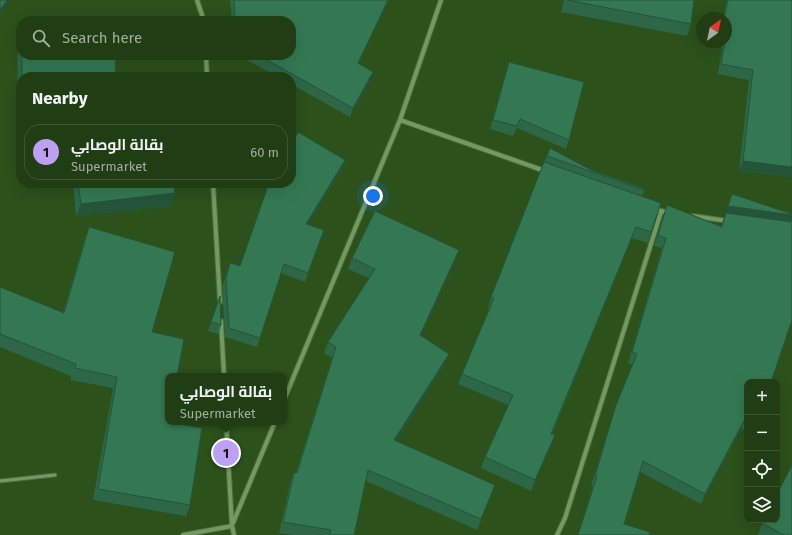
<!DOCTYPE html>
<meta charset="utf-8">
<style>
:root{--surface:#213d14;--page:#29441d;--text:#f1f3f6;--muted:#a2aea0;--line:#3e5634;--accent:#bca0f2}
body{margin:0;font-family:"Fira Sans",Cairo,sans-serif;background:var(--page);color:var(--text)}
.controls{position:absolute;right:12px;bottom:12px;display:grid;overflow:hidden;border-radius:8px;box-shadow:0 4px 16px #0002}
.controls button{width:36px;height:36px;display:grid;place-items:center;padding:0;border:0;border-bottom:1px solid var(--line);background:var(--surface);color:var(--text);font:20px sans-serif}
.compass{position:absolute;left:696px;top:12px;width:36px;height:36px;border-radius:50%;background:var(--surface);box-shadow:0 4px 16px #0002;rotate:33deg}
.you{position:absolute;left:373px;top:196px;width:14px;height:14px;margin:-10px;border:3px solid #fff;border-radius:50%;background:#1a73e8;box-shadow:0 0 0 6px #1a73e833}
.badge{display:grid;place-items:center;width:26px;height:26px;border-radius:50%;background:var(--accent);color:#111;font-size:13px;font-weight:700}
.pin{position:absolute;translate:-50% -50%;border:2px solid #fff;box-shadow:0 1px 4px #0006}
.popup{position:absolute;left:165px;top:373px;width:122px;height:52px;box-sizing:border-box;display:grid;place-content:center;border-radius:8px;background:var(--surface);filter:drop-shadow(0 1px 3px #0005);font-size:13px;white-space:nowrap;color:var(--muted)}
.popup b{font-size:15px;color:var(--text)}
.popup::after{content:'';position:absolute;left:50%;top:100%;margin-left:-8px;border:8px solid transparent;border-top-color:var(--surface)}
.list{margin:0;padding:0;list-style:none}
h2{display:flex;justify-content:space-between;align-items:center;height:52px;margin:0;padding:0 16px;font-size:17px}
h2 small{font-size:13px;font-weight:400;color:var(--muted)}
.list li{display:grid;grid-template-columns:26px 1fr auto;gap:12px;align-items:center;box-sizing:border-box;height:56px;margin:0 8px 8px;padding:0 8px;border:1px solid var(--line);border-radius:16px}
.list b{display:block;font-size:15px;white-space:nowrap}
.list p{margin:0;font-size:13px;white-space:nowrap;color:var(--muted)}
.list em{font-size:13px;font-style:normal;color:var(--muted)}
.icon{flex:none;width:22px;height:22px;fill:none;stroke:currentColor;stroke-width:2;stroke-linecap:round;stroke-linejoin:round}
.map{position:relative;flex:none;width:792px;height:535px;overflow:hidden}
.search{position:absolute;background:var(--surface);box-shadow:0 4px 16px #0002;left:16px;top:16px;width:280px;height:44px;display:flex;align-items:center;gap:10px;box-sizing:border-box;padding:0 14px;border-radius:16px;color:var(--muted);font-size:15px}
.panel{position:absolute;background:var(--surface);box-shadow:0 4px 16px #0002;left:16px;top:72px;width:280px;height:116px;border-radius:16px}
.map>svg:first-child{display:block}
</style>
<div class="map">
<svg width="792" height="535" viewBox="0 0 792 535">
<rect width="100%" height="100%" fill="#2c511b"/>
<g fill="none" stroke-linecap="round" stroke-linejoin="round">
<g stroke="#4b6a3c" stroke-width="5">
<path id="service" d="M0,481L55,475"/>
</g>
<g stroke="#4b6a3c" stroke-width="6">
<path id="minor" d="M197,0L204,21
M206,55L207,77
M400,120L545,171
M213,183L220,302
M653,209L670,213
M693,216L728,221
M221,321L224,376
M284,400L400,120L441,0
M226,422L232,526L234,535
M233,523L275,422
M183,535L232,526
M557,535L565,518L661,212"/>
</g>
<use href="#service" stroke="#719961" stroke-width="3"/>
<use href="#minor" stroke="#719961" stroke-width="4"/>
</g>
<path fill="#2d6747" d="M230,0H389L358,64L370,81L350,117L291,84V77H278L238,55H291V21H232Z
M564,0H694L691,24L687,36L561,12Z
M727,0H792V177L739,171L749,80L718,74L723,42H721H726V18H723Z
M21,25V55H116L115,77H21V96H17L18,32Z
M509,62L569,140L566,149L517,128L513,136L490,129L506,71Z
M550,148L591,170L645,189L642,197L651,232L648,243L632,238L552,434L555,435L551,446L531,491L481,468L485,457L508,405L458,384L489,309L488,308L491,297Z
M345,160L342,169L308,224L324,230L305,282L281,273L257,347L225,337L222,287L230,263L240,266Z
M73,183H174L171,206L76,216Z
M732,194L747,382V431L741,429L701,504L640,472L624,524L649,535H578L593,487L591,486L613,415L633,365L628,363L662,248L654,246L667,205L721,226Z
M89,227L152,332L168,422L190,505L186,516L93,500L113,388L70,380L71,376L0,347V287L63,313L85,238Z
M459,250L455,261L421,335L445,364L396,441L491,495L477,530L366,481L354,535H293L279,533L290,484L294,473H296L332,358L324,353L328,342L369,278L348,269L352,258Z
M220,296L221,325L218,334L208,331Z
M762,523L792,535H758Z"/>
<path fill="#24543a" d="M7,0H9L8,3L0,15V10Z
M388,0H389L354,72L358,63Z
M373,72L370,81L350,117L353,108Z
M21,86V96H17Z
M345,160L342,169L303,233L306,224Z
M743,161L792,167V177L739,171Z
M175,193L171,206L76,216L81,204Z
M728,206L792,215V226L724,217Z
M636,227L632,238L547,444L551,434Z
M459,250L455,261L416,346L420,335Z
M449,354L445,364L390,451L394,440Z
M745,419L741,429L701,504L705,494Z
M555,435L551,446L531,491L535,480Z"/>
<path fill="#347853" stroke="#24543a" d="M0,0H7L0,10Z
M234,0H388L358,63L373,72L353,108L258,55H291V21H235Z
M567,0H694L691,24Z
M728,0H792V167L743,161L753,70L721,64L725,42H726L727,32H726V18H724Z
M23,20L90,21H23Z
M22,55H116L115,77H22Z
M509,62L584,82L569,140L520,119L517,126L493,120Z
M298,132L345,160L306,224L324,230L308,273L284,264L260,338L229,328L226,278L230,263L240,266L269,183H291V145Z
M550,148L591,170L645,189L644,190L547,156Z
M544,162L661,203L651,232L636,227L551,434L555,435L535,480L485,457L513,395L462,374L494,298L491,297Z
M78,183H174L175,193L81,204Z
M732,194L792,214V215L728,206Z
M667,205L722,227L726,213L792,222V320L771,382H747V419H745L705,494L643,461L624,524L650,532L649,535H578L597,476H595L616,405L637,354L632,352L666,238L658,235Z
M375,211L459,250L420,335L449,354L394,440L495,485L481,519L368,470L354,535H329L331,530L283,522L294,473H297L336,347L328,342L375,269L352,258Z
M89,227L175,252L152,332L184,339L177,376H168V422L202,428L190,505L98,489L117,377L75,368L76,364L0,334V287L64,313Z
M220,296L221,325L211,322Z
M792,465V535H784L762,523L764,520H777V494Z"/>
</svg>
<div class="controls">
<button>+</button>
<button>−</button>
<button><svg class="icon" aria-label="locate" viewBox="0 0 24 24"><circle cx="12" cy="12" r="6"/><path d="M12 2v4M12 18v4M2 12h4M18 12h4"/></svg></button>
<button><svg class="icon" aria-label="layers" viewBox="0 0 24 24"><path d="M12 4l9 5-9 5-9-5zM3 14l9 5 9-5"/></svg></button>
</div>
<svg class="compass" viewBox="-18 -18 36 36"><path d="M0-13l5 13h-10z" fill="#e53935"/><path d="M0 13l5-13h-10z" fill="#a2aea0"/></svg>
<div class="you"></div>
<div class="pin badge" style="left:226px;top:453px">1</div>
<div class="popup"><b>بقالة الوصابي</b>Supermarket</div>
<div class="search"><svg class="icon" aria-label="search" viewBox="0 0 24 24"><circle cx="10" cy="10" r="6"/><path d="M15 15l6 6"/></svg>Search here</div>
<section class="panel">
<h2>Nearby<small></small></h2>
<ul class="list">
<li><span class="badge">1</span><div><b>بقالة الوصابي</b><p>Supermarket</p></div><em>60 m</em></li>
</ul>
</section>
</div>
